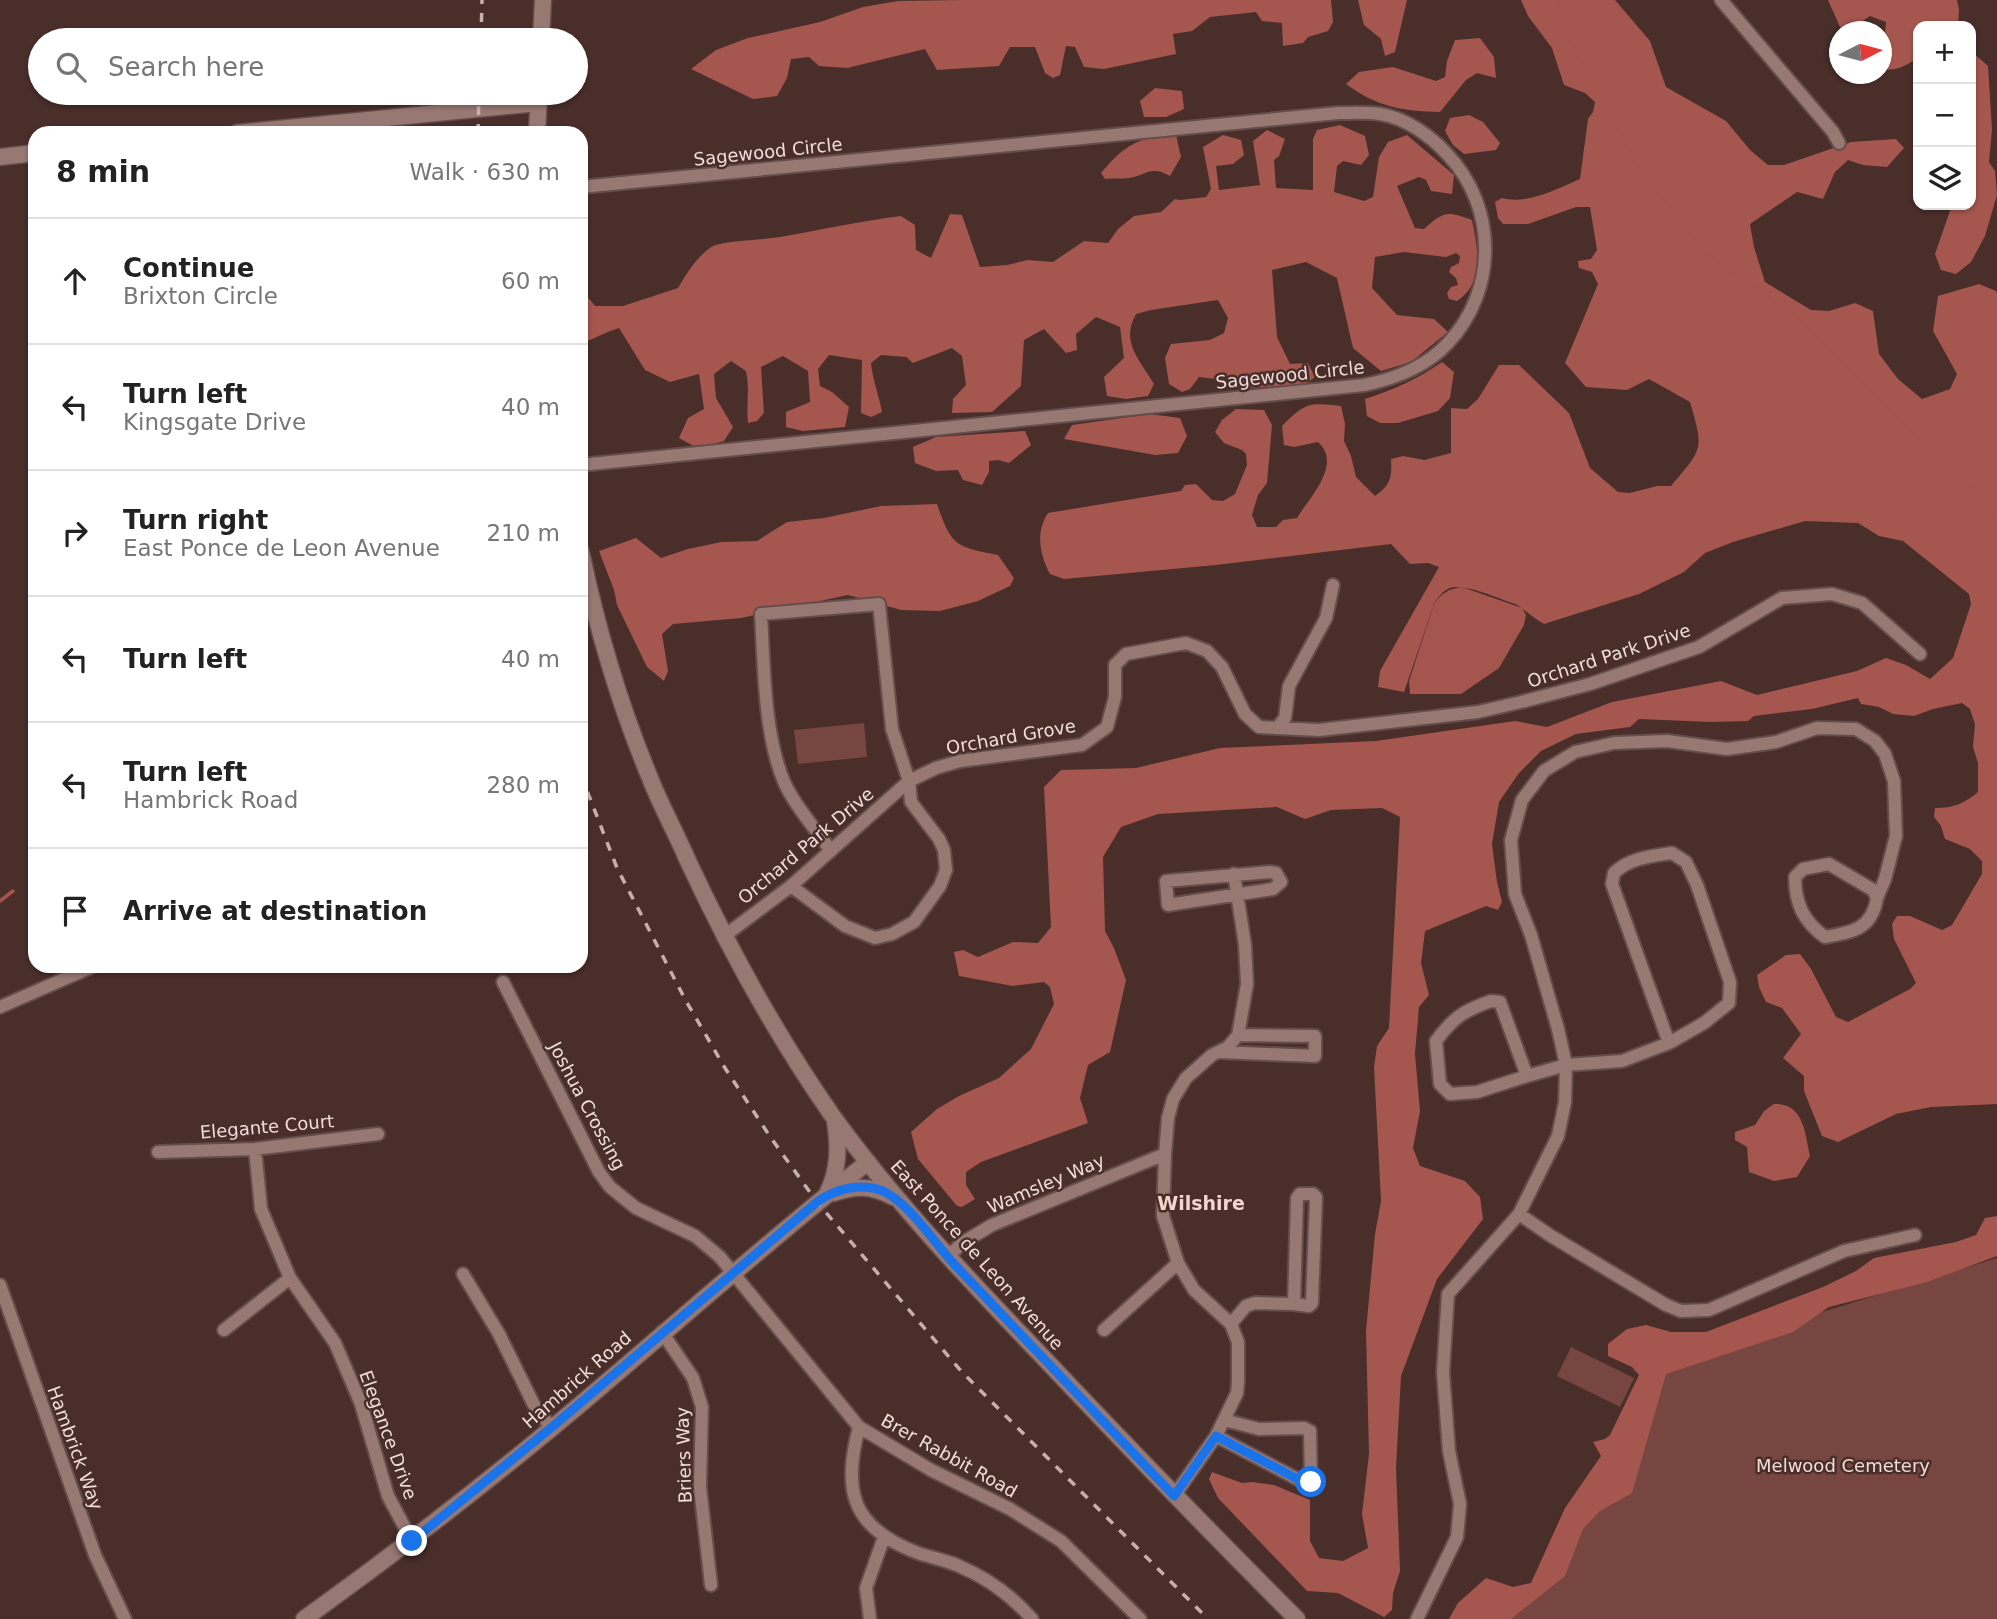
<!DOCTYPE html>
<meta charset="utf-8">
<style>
:root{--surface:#fff;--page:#f2f2f2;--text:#222;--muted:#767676;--line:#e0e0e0}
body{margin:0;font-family:"DejaVu Sans",sans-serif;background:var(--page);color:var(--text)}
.controls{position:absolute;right:21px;top:21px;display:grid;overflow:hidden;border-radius:14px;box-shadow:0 2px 5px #0004}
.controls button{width:63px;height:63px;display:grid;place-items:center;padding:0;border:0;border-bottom:2px solid var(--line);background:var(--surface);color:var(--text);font:35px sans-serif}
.compass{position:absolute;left:1829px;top:21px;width:63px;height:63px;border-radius:50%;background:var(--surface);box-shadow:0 2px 5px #0004;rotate:84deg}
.stop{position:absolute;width:21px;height:21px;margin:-16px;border:5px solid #1a73e8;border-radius:50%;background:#fff}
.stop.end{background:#1a73e8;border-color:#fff;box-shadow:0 2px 7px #0008}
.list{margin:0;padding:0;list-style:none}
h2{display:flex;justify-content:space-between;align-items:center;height:91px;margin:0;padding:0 28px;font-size:30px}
h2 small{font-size:23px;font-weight:400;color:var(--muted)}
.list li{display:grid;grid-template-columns:46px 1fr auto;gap:21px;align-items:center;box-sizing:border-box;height:126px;padding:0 28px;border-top:2px solid var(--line)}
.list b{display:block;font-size:26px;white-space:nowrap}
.list p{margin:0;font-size:23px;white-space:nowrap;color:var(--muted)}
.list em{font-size:23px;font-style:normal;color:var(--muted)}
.icon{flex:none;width:38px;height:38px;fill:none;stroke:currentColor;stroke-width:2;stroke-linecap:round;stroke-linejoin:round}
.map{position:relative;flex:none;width:1997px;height:1619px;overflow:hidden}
.search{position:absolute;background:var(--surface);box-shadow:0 2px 5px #0004;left:28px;top:28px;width:560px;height:77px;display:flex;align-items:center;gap:18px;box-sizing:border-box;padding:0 24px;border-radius:38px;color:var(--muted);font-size:26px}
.panel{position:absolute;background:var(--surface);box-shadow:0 2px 5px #0004;left:28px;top:126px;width:560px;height:847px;border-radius:21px}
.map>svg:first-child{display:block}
</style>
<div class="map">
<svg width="1997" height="1619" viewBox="0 0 1997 1619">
<rect width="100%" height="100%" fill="#492e2a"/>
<path fill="#784640" d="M864,723L867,757L798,764L794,730Z
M1997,1258V1619H1490L1535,1581L1657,1363Z
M1571,1347L1634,1378L1620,1407L1557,1376Z"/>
<path fill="#a5564e" d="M962,0H1331L1333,22L1328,31L1308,37L1303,43L1283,46L1282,23L1262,21L1256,12L1210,17L1192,31L1173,34L1176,54L1104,69L1084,67L1075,47L1066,46L1060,75L1053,78L1045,73L1035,47H1010L999,66L937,70L925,49L847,68L819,66L809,57L791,59L787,78L777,96L753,99L691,69L716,50L748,38L820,22L863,7L898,1Z
M1358,0H1407L1395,52L1385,56L1381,39L1364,25Z
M1521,0H1615L1650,41L1666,87L1726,121L1750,150L1768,165H1784L1851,142L1896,139L1904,148L1887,167L1863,165L1848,160L1835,172L1823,199L1797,192L1750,224L1754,247L1765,282L1811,310L1829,311L1855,303L1873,311L1879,354L1898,379L1922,399L1950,389L1957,374L1933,331L1938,296L1979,284L1996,291L1997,294V1104L1931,1107L1896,1114L1838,1142L1822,1136L1804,1091V1076L1783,1058L1801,1034L1782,1008L1766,1002L1759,987L1757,975L1786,955L1800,954L1811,969L1836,1017L1848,1022L1910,989L1916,983L1894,939L1892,924L1897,916H1910L1942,930L1952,925L1982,874V861L1970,849L1945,839L1941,826L1934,817L1935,808C1954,808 1963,804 1978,792V763L1973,747L1975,724L1970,709L1962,703L1933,709L1914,716L1893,714L1879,707L1861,704L1858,698L1812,709L1754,716L1748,721L1711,722L1639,719L1630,727L1576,734L1541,751L1519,773L1499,802L1492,844L1497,882L1502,902L1498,910L1486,906L1425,931L1421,963L1429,995L1419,1007L1415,1054L1420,1111L1413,1148L1420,1166L1465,1181L1480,1197L1483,1219L1437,1279L1401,1376L1396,1468L1400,1571L1393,1593L1392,1610L1384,1617L1338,1593L1307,1591L1218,1498L1209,1479L1212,1472L1242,1483L1252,1482L1274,1485L1310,1500V1541L1319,1558L1343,1561L1368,1548L1362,1514L1369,1454L1366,1331L1375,1234L1381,1201L1374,1067L1377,1046L1389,1028L1400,817L1382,808L1331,810L1305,819L1277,807L1158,814L1121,827L1103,857L1105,931L1114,948L1126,980L1110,1052L1088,1065L1080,1098L1088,1123L981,1162L966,1172V1185L975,1199L962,1207L957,1206L918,1159L911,1132L937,1109L959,1096L999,1078L1031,1049L1054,1004L1050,987L1044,982L1013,986L959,976L954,952L963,950L978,957L1013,942L1038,943L1051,927L1044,787L1061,770L1136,768L1220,748L1376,741L1515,721L1547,727L1612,702L1721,681L1757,695L1857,671L1886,658L1906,665L1930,679L1953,658L1971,604L1969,594L1903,541L1879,536L1858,523L1805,521L1733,542L1705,553L1684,572L1639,594L1544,624C1533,618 1524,609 1515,604C1499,599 1465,583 1450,588C1442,591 1438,598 1434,604L1404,692L1378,687L1380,671L1439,567L1428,563L1410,564L1391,544L1216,565L1064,579L1050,574C1040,555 1035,532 1048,513L1181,491L1185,485L1196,484L1212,500L1223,501L1235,494L1247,465L1246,454L1242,450L1224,443L1215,432L1222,420L1236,409L1264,410L1272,425L1267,483L1258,495L1252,515L1257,527H1276L1283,520L1297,518C1309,498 1343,464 1318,442L1294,447L1284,445L1282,426C1305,403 1308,402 1341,406L1345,424L1344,441L1351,456L1356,477L1375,496C1391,485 1392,477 1391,459L1403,456L1424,460L1451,453V408L1467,409L1478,399L1499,365H1519L1569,413L1590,468L1618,492L1630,493L1657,486H1671C1703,448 1704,450 1690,402L1649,379L1627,390L1586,387L1565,363L1598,284L1592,272L1579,268L1578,261L1591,259L1597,250L1590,207H1576L1528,224H1503L1498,218L1495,202L1502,198C1527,205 1557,189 1580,179L1588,119L1593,112L1595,102L1585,93L1564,85L1552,48L1528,16Z
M1828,0H1957L1959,10L1958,26H1918V58C1907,65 1894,73 1882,68L1886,22L1870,16L1851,29L1840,27Z
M1480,38L1494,57L1496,78L1477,73L1466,80L1440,112C1402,111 1377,107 1346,84L1359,72L1393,67L1436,81L1445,77L1447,61L1455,40Z
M1971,51L1988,66L1992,130L1989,162L1995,171L1997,195L1985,236L1971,262L1956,274L1941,270L1935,254L1952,205H1971Z
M1155,88L1182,91L1184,109L1166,117H1144L1140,101Z
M1469,115L1483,122L1500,143L1496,150L1464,154L1453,145L1445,131L1450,118Z
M1340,125L1365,136L1369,155L1361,165L1343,161L1337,166L1334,192L1364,201L1373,197L1379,157L1388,142L1407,135L1454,175L1452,194L1431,191L1426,180L1419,177L1397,186L1415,228L1424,229C1444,211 1447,211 1472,220C1478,248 1485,283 1457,301L1449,299L1447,293L1451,287L1458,285L1456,278L1449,272L1451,267L1459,263L1460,256L1456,253L1446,257L1404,252L1375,257L1372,288L1397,315L1434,319L1448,332L1411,362L1381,371L1353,348L1337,278L1306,262L1272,270L1277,337L1290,364L1308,363L1315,377L1304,385L1242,388L1224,380L1199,377L1190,389L1182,392L1169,384L1165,358L1171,344L1210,340L1224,333L1228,318L1218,300L1151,310L1136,314C1120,342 1140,360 1154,384L1148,396L1126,399L1107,396L1104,377L1124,358L1120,327L1096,317L1076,334L1077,350L1066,353L1044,329L1024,340L1021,386L992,412L952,413L953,399L966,385L962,356L952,348L913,363L906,357L881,355L871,363C873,382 879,395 882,412L871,417L861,413L862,360L829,355L818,369L820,386L832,392L849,407L845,427L803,431L786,427V412L810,402L808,371L783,356L761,367L764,413L757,421L748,423C746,405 750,389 746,371L731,361L714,374L716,398L733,427L724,441L697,448L679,438L688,418L704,409L699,374L670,382L645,370L619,328C605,332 595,339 581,343V277L582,290L595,306H623L678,288C687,273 696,258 711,247C722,240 765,240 780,237C821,230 860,221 901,216L915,225L916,250L931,258L950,214L962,215L980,267L1007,265L1028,260L1053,262L1084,241L1108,243L1118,229L1134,216L1161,212L1175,199L1180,200L1206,197L1211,189L1203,147L1223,135L1241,140L1244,155L1233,164L1216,166L1219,190L1260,185L1253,141L1267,130L1285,139L1279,156L1274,160L1276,188L1313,190V139L1317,130Z
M1156,135H1176L1181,157L1170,176C1150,165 1147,175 1129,178C1122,179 1113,178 1105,179L1101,173C1120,151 1128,144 1156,135Z
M1442,362L1454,372L1450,398L1438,411L1398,423H1380L1367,416L1365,399C1393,390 1418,379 1442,362Z
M1150,414L1180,418L1187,436L1178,453L1155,455L1064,439L1072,425Z
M1025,431L1031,445L1009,463L998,460L989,461V472L982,485L963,480L958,470L936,471L915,463L913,447L936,437Z
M937,504C951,545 955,547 998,555L1014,578L1010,586L978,601L940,611L901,610L848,595L741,618L673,624L662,634L668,671L664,681L647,667L617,605L614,590L599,551L636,538L661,558L688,549L721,542L757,541L787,522L824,518L881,506Z
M1997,1216V1256L1927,1282L1829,1307L1793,1332L1666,1374L1632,1493L1600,1511L1583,1529L1565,1576L1511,1619H1449L1458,1603L1486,1578L1513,1587L1531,1583L1565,1508L1601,1456L1593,1442L1605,1439L1610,1435L1639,1375L1632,1367L1608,1356V1344L1627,1329L1646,1325L1671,1332H1706L1823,1287L1856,1271L1874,1258L1956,1242L1976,1235L1985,1218Z"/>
<path fill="#a4554d" d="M1462,587L1522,608L1526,615L1524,625L1499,668L1461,694H1410L1409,681L1434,604C1442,593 1448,589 1462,587Z
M1774,1104C1804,1103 1805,1133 1810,1156L1797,1177L1774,1181L1749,1172L1747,1147L1735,1140V1132L1755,1125L1764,1111Z"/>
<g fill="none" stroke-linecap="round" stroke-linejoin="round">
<path stroke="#a4554d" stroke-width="3.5" d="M1556,0L1566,32L1638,167L1705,253L1793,314L1986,503L1997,517
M0,901L13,891"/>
<g stroke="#644d4b" stroke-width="16">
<path id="street" d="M1721,0L1833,132L1839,143
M581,187L1338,113C1351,113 1367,112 1380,114C1406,118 1431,136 1448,155C1497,207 1498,290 1448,343C1426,367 1394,379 1364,385L581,465
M1277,728L1319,730L1478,712L1521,702L1590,684L1699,647L1782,598L1832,594L1862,603L1920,654
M1672,853L1686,862L1697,885L1730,982L1729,1003L1704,1023L1669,1043L1612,884L1614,873C1629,858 1652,856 1672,853Z
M1829,864L1873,890L1877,898C1872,929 1853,932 1825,937C1804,922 1795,904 1795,877L1803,869Z
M1270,872L1276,873L1281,882L1273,889L1168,905L1166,881Z
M791,886L845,926L875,938L892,934L914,922L940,886L946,870L944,850L939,839L911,802L909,781L892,729L879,604L761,614C764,666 764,737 785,784C796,808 816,829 831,851
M723,937L791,886L909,781L936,768L960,761L1082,745L1107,727L1115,697V665L1126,654L1186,643L1207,651L1222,667L1245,714L1259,727L1277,728L1285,718L1289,686L1326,618L1333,585
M503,982L599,1172L610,1187L636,1208L695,1236L720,1257L859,1427L931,1470L1010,1509L1061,1541L1140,1619
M1491,1001L1500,1002L1527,1076L1477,1092L1450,1094L1440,1084L1436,1041C1454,1017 1463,1011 1491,1001Z
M0,1007L94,966
M1219,1052L1315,1056V1036L1238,1035
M1527,1076L1566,1065L1622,1061L1669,1043
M255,1149L261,1209L290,1278L335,1343L361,1404L388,1496L412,1541
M158,1152L255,1149L378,1134
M1519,1214L1551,1236L1666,1305L1681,1311L1709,1310L1844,1251L1915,1235
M948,1257L962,1243L992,1225L1165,1154
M463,1274L499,1334L538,1413L552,1427
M0,1285L95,1555L125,1619
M1231,1324L1246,1306L1255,1303L1294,1304L1297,1198L1300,1194H1313L1316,1197L1312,1303L1309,1306L1294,1304
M224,1330L290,1278
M1104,1330L1178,1263
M662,1332L693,1378L702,1407L700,1487L711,1585
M859,1427C842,1492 852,1528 918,1553C932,1558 946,1560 959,1566C987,1578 1012,1596 1032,1619
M1216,1436L1305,1483L1311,1482L1310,1431L1304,1428L1259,1429L1224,1420
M1174,1496L1216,1436L1237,1393L1238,1382V1342L1231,1324L1194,1290L1178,1263L1163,1216L1165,1154L1168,1118L1173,1099L1186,1078L1212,1055L1228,1047L1238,1035L1247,984L1245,945L1234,874
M870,1619L866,1588L884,1537
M1417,1619L1457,1537L1460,1504L1449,1451L1443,1372L1448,1294L1519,1214L1558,1136L1565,1102L1566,1065L1558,1029L1531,935L1515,894L1511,840L1522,800L1544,771L1575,752L1614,743L1667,741L1727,749L1776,742L1817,728L1856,729L1875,741L1885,754L1894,781L1896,836L1885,879L1877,898"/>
</g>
<g stroke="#644d4b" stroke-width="19">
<path id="secondary" d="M541,40L543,0
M237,133L538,103
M537,133L539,93
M0,157L35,153
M581,552C597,628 620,706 650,778C661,806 676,833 688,861C730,951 777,1037 834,1118C896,1203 968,1279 1041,1355C1125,1444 1210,1532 1297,1619
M834,1193C857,1185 872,1186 893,1197
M827,1194C839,1170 839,1147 835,1121
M304,1619C389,1558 471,1495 552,1428C658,1340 760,1247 868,1162"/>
</g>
<use href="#street" stroke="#987873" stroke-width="12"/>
<use href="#secondary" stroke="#987873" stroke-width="16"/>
<path stroke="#c5b0ad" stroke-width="3.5" stroke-dasharray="9 9" stroke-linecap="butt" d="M481,40L482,0
M478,133L479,93
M581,775L617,868L686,1001L725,1068L771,1138L817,1202L961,1371L1208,1619"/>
</g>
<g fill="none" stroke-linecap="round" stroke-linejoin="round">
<path stroke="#1a73e8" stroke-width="9" d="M412,1541L552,1427L817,1202C835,1189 861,1182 883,1191C910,1204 933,1241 953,1263C1027,1341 1100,1418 1174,1496L1216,1436L1305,1483L1311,1482"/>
</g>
<g text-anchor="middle" stroke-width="5" stroke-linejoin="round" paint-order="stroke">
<g font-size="18" fill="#efddda" stroke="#492e2a">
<text transform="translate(768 152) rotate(-6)" y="6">Sagewood Circle</text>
<text transform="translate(1290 375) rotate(-6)" y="6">Sagewood Circle</text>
<text transform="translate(1609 656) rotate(-18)" y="6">Orchard Park Drive</text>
<text transform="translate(1011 737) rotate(-10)" y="6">Orchard Grove</text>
<text transform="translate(806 846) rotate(-40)" y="6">Orchard Park Drive</text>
<text transform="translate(587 1106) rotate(62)" y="6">Joshua Crossing</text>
<text transform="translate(267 1127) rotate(-5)" y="6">Elegante Court</text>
<text transform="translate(1046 1184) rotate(-23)" y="6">Wamsley Way</text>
<text transform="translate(977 1255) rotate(48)" y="6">East Ponce de Leon Avenue</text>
<text transform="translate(577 1380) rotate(-41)" y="6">Hambrick Road</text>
<text transform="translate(388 1435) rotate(70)" y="6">Elegance Drive</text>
<text transform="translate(75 1448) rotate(70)" y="6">Hambrick Way</text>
<text transform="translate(684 1455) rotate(-92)" y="6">Briers Way</text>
<text transform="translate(949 1456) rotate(29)" y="6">Brer Rabbit Road</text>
</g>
<g font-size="18" fill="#f4dcd8" stroke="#492e2a">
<text x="1843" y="1472">Melwood Cemetery</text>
</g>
<g font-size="19" font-weight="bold" fill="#f8d4cf" stroke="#492e2a">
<text x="1201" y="1210">Wilshire</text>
</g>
</g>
</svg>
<div class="controls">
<button>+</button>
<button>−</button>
<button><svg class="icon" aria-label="layers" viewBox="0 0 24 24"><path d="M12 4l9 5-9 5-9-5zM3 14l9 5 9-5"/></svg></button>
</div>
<svg class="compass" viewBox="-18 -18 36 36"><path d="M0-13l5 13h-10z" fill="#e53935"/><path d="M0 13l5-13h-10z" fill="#767676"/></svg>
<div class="stop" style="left:1311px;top:1482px"></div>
<div class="stop end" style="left:412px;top:1541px"></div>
<div class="search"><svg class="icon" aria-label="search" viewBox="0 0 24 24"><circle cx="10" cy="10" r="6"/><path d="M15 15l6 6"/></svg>Search here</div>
<section class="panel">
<h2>8 min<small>Walk · 630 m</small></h2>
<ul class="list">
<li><svg class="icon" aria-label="ahead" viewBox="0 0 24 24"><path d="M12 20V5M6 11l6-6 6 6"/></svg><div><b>Continue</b><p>Brixton Circle</p></div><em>60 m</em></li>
<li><svg class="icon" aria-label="left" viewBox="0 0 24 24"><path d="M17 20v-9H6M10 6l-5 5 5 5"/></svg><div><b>Turn left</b><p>Kingsgate Drive</p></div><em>40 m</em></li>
<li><svg class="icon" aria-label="right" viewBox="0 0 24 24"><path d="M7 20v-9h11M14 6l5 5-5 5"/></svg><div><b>Turn right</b><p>East Ponce de Leon Avenue</p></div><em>210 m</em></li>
<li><svg class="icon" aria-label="left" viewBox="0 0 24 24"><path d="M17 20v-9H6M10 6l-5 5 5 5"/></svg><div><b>Turn left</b></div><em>40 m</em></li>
<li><svg class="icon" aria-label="left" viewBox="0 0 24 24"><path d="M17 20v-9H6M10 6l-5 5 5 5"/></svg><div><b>Turn left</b><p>Hambrick Road</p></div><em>280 m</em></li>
<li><svg class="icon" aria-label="arrive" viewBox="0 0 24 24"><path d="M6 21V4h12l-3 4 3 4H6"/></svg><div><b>Arrive at destination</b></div></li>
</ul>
</section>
</div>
